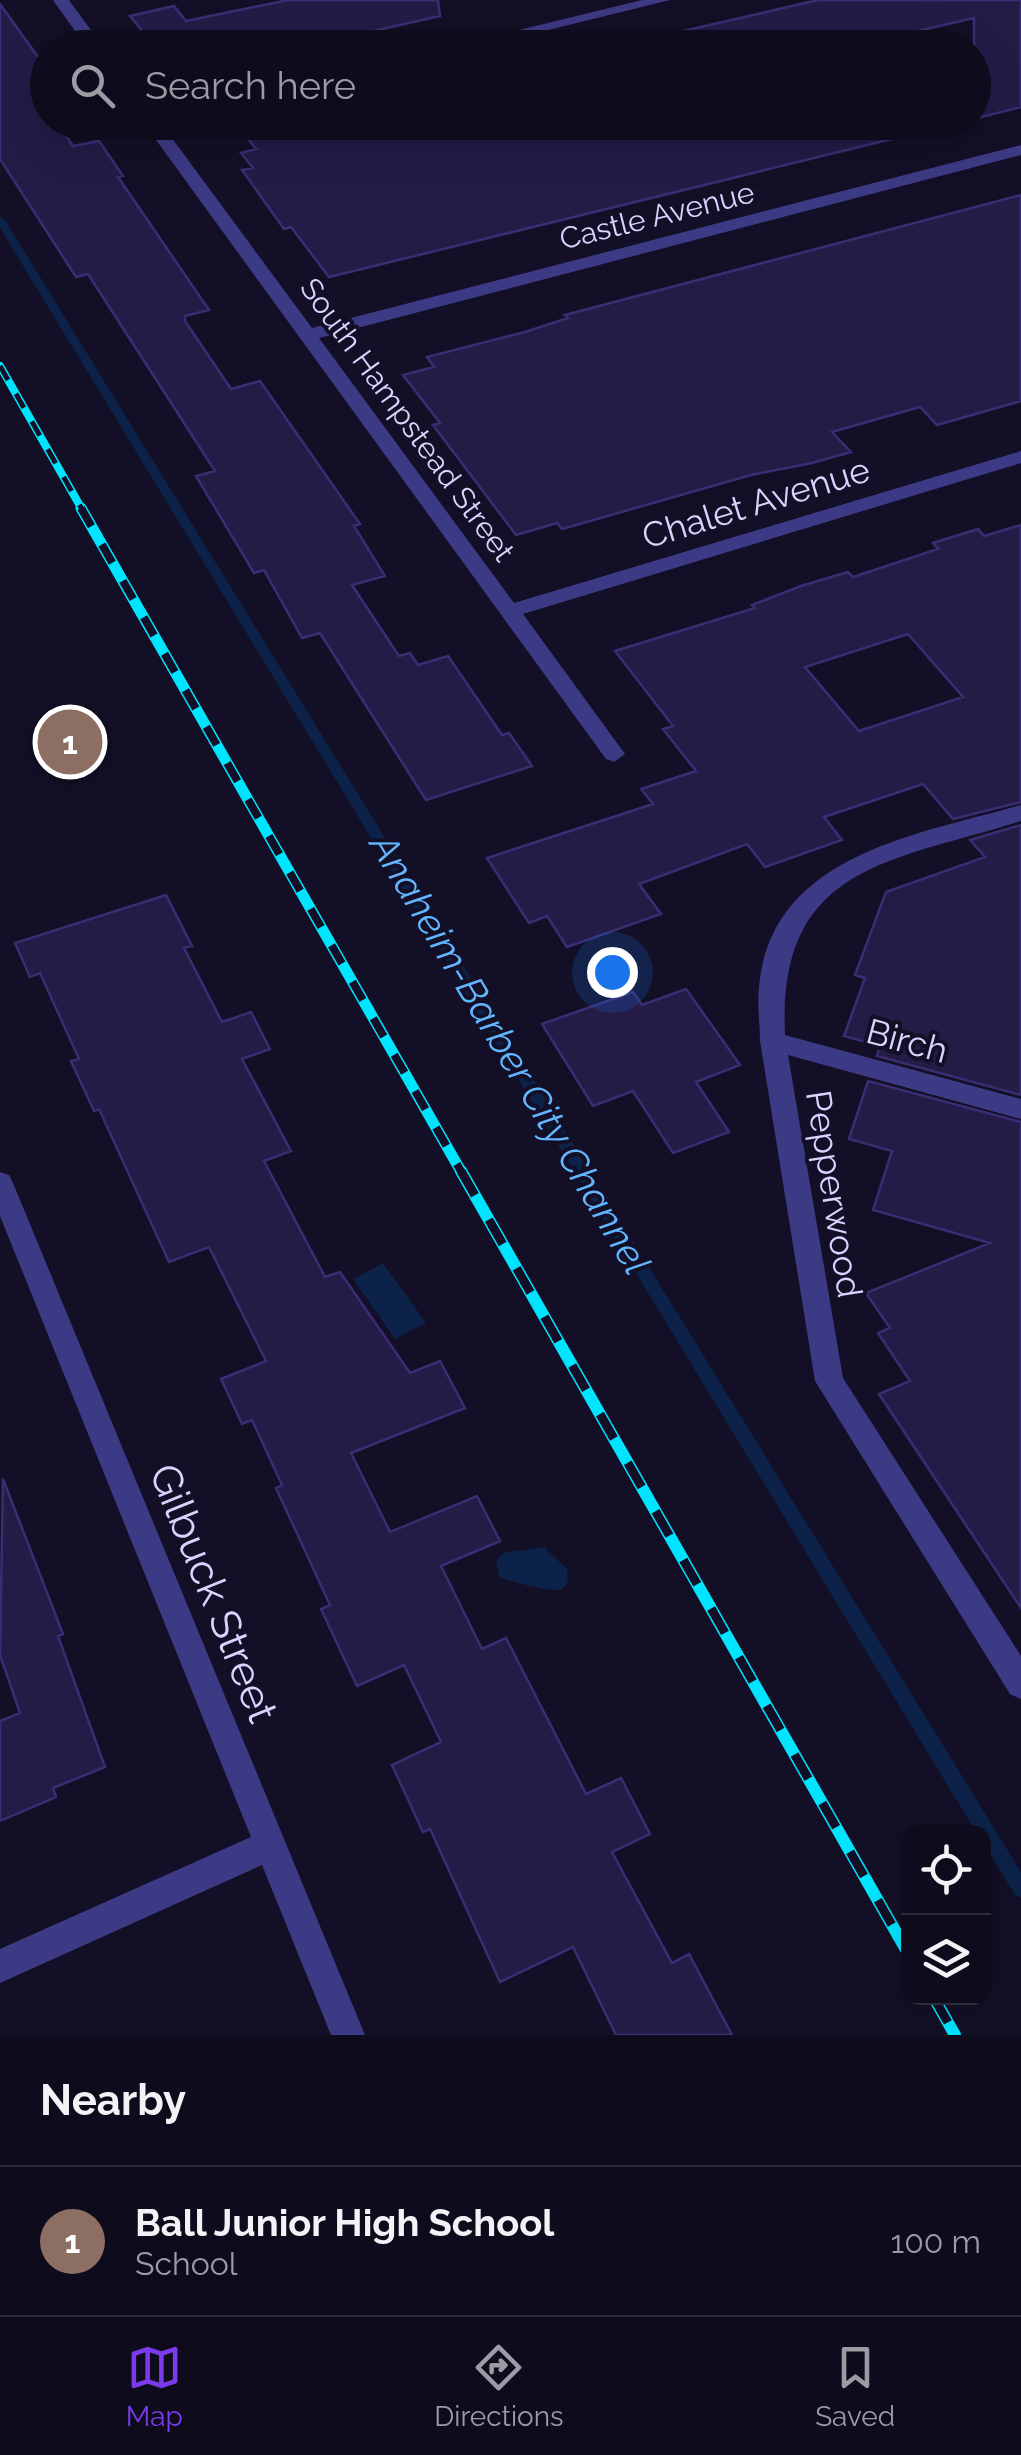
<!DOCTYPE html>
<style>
:root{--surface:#0e0b1c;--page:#171425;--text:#f1f3f6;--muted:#9b9ba3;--line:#2e2b3b;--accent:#7c3aed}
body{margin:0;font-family:Raleway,sans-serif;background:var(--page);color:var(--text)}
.controls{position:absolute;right:30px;bottom:30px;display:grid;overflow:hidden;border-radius:20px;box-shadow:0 10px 40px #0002}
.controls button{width:90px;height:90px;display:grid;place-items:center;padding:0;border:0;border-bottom:2px solid var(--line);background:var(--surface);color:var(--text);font:50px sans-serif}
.you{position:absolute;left:612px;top:972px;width:35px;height:35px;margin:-25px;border:8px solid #fff;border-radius:50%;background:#1a73e8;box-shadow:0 0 0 15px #1a73e833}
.badge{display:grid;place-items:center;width:65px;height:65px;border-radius:50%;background:var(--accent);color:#fff;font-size:32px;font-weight:700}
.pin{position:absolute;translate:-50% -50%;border:5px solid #fff;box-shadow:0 2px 10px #0006}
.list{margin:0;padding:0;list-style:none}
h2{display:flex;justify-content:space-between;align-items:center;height:130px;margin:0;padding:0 40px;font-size:42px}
h2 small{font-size:32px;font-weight:400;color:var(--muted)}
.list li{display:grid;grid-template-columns:65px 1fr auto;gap:30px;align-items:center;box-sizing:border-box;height:150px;padding:0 40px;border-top:2px solid var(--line)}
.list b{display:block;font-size:38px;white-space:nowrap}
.list p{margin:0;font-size:32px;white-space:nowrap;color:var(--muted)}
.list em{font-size:32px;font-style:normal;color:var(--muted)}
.icon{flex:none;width:55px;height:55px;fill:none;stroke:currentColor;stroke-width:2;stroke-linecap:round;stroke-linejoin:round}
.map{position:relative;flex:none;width:1021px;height:2035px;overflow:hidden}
.search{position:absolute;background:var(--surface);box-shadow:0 10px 40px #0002;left:30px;right:30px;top:30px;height:110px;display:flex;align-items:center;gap:25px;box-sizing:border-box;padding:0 35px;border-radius:55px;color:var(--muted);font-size:38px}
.sheet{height:280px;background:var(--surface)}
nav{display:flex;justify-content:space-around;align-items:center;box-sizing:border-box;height:140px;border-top:2px solid var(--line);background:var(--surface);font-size:28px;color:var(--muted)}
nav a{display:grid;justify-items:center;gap:5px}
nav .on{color:var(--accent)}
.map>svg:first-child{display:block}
</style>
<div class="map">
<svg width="1021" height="2035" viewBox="0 0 1021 2035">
<rect width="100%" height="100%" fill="#130f26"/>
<path fill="#0c2248" d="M383,1263L426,1323L395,1339L353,1279Z
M544,1547L567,1569L568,1583L561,1590C550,1591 507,1582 499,1576L496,1561L503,1553Z"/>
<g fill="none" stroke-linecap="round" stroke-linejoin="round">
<path fill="#0c2248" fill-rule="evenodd" d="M0,217L5,220L1021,1872V1898L1015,1895L984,1844V1832H976L0,228Z"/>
</g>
<path fill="#241b47" stroke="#3b2d73" stroke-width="2.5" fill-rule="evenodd" d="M288,0H438L440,16L298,48H144L143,32L130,16L174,6L186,21Z
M818,0H1021V107L974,119V18L843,48H681L679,32Z
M0,4L48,71V122H57L73,146L99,141L123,176L118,177L209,310L185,316V321L231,389L260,381L360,524L354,526L385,576L352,585L399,656L410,653L418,665L448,656L502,735L509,733L532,766L426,800L320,633L302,638L264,570L254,573L196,476L215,471L88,274L76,277L0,159Z
M298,122H481L487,130L519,122H899L900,137L329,277L291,227L284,229L242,170L253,168L241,153L256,149L245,135Z
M1021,195V401L937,425L920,407L832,432L851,452L812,463L751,475L562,529L557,523L516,535L433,425L440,423L403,375L434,367L427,357L525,332L568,318L565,315Z
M1021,525V802L953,819L923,784L824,817L842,840L765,867L747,844L639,884L661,914L567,947L547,916L529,923L487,858L653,804L641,789L696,771L663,729L673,726L615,651L755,608L752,605L801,586L848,572L853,577L938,549L933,543L978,529L984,536ZM908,634L963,697L859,731L805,667Z
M1021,825V1095L877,1056L880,1046L844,1036L865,978L855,975L886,892L985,857L970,840Z
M166,895L192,946L184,948L222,1022L251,1012L270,1049L242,1059L291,1151L264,1161L325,1277L340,1272L410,1373L440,1361L465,1408L351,1453L390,1532L477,1496L500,1541L441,1566L482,1649L506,1638L586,1794L621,1778L650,1834L612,1852L672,1963L689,1954L732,2035H616L573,1947L500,1982L430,1829L423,1832L392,1765L441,1742L404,1665L357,1686L321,1609L330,1605L276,1488L282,1485L252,1420L242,1424L221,1379L266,1361L209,1247L169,1262L99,1109L94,1111L71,1061L79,1059L40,973L30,977L15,943Z
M686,989L740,1065L696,1082L729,1132L673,1153L633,1091L593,1106L542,1024L633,992L642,1005Z
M868,1081L1021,1122V1608L879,1394L910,1381L878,1333L890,1328L866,1293L990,1243L873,1210L892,1151L849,1139Z
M3,1479L63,1634L58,1636L105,1767L53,1788L56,1797L0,1821V1721L20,1713L0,1655Z"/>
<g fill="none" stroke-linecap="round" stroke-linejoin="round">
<path fill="#3d3a85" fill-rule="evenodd" d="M53,0H69L104,48H87Z
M642,0H670L476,48H445Z
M143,122H160L312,328L1021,145V155L319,338L514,603L1021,451V463L523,614L625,754L614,762L606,759Z
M1021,805V821C890,862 777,865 785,1035L1021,1099V1119L788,1055L843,1378L1021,1656V1699L1010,1694L815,1381L760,1041C760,1023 757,1005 759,987C771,854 918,835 1021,805Z
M0,1172L9,1175L13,1183L365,2035H331L262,1865L0,1983V1949L251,1837L0,1216Z"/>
<g stroke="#00e5ff" stroke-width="8">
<path id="rail-far2" d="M0,366L83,511"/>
</g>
<g stroke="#00e5ff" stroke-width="11">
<path id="rail-far1" d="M81,508L462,1173"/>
</g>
<g stroke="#00e5ff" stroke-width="12">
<path id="rail" d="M461,1171L908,1953
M934,1998L955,2035"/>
</g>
<use href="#rail-far2" stroke="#130f26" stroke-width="5" stroke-dasharray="16" stroke-linecap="butt"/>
<use href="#rail-far1" stroke="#130f26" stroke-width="8" stroke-dasharray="21" stroke-linecap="butt"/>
<use href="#rail" stroke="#130f26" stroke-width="9" stroke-dasharray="28" stroke-linecap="butt"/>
</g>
<g text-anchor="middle" stroke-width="8" stroke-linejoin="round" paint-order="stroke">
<g font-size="30" fill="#d9d4ff" stroke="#130f26">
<text transform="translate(657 216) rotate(-14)" y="10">Castle Avenue</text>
<text transform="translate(407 420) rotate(54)" y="10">South Hampstead Street</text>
</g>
<g font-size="35" fill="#d9d4ff" stroke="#130f26">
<text transform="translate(756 503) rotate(-17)" y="12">Chalet Avenue</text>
<text transform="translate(907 1041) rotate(15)" y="12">Birch</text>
<text transform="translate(834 1194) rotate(81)" y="12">Pepperwood</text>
</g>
<g font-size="38" font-style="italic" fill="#62b6ff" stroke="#130f26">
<text transform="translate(510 1054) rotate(59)" y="13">Anaheim-Barber City Channel</text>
</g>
<g font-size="42" fill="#d9d4ff" stroke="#130f26">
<text transform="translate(214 1593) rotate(68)" y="15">Gilbuck Street</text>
</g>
</g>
</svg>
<div class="controls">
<button><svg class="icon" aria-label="locate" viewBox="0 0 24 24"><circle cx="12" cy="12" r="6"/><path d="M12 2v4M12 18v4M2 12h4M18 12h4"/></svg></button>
<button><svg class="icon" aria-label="layers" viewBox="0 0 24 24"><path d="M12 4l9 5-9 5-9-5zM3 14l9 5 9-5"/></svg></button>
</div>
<div class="you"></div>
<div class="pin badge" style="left:70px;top:742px;background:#8d6e63">1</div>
<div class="search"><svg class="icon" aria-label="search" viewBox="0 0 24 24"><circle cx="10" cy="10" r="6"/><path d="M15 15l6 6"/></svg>Search here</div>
</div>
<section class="sheet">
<h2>Nearby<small></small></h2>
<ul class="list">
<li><span class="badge" style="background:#8d6e63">1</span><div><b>Ball Junior High School</b><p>School</p></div><em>100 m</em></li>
</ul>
</section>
<nav>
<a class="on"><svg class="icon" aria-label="map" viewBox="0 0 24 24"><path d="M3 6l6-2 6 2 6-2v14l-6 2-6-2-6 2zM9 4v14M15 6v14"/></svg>Map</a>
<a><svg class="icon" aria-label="directions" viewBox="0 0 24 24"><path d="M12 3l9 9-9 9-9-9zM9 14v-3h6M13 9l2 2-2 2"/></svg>Directions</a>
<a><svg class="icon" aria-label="saved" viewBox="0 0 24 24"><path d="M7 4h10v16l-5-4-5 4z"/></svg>Saved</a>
</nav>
